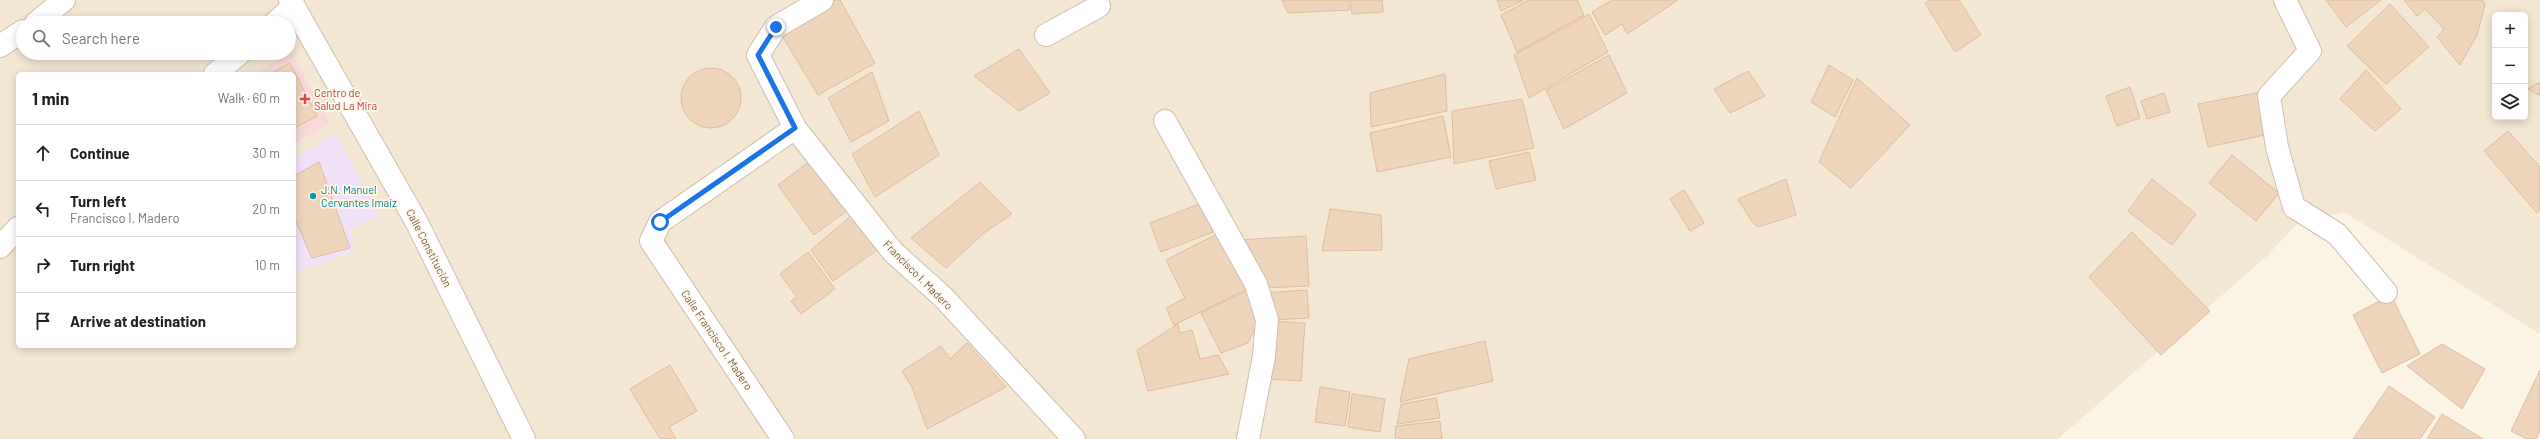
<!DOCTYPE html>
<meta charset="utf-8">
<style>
:root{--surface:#fff;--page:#f6f6f6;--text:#222;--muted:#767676;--line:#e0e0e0}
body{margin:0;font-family:Barlow,sans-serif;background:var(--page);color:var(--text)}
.controls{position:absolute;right:12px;top:12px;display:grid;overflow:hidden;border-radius:6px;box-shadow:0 2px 10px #0003}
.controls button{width:36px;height:36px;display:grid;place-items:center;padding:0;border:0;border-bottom:1px solid var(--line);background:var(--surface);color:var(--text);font:20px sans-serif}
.stop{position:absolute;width:12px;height:12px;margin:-9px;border:3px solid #1a73e8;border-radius:50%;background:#fff}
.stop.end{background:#1a73e8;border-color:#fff;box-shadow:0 1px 4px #0008}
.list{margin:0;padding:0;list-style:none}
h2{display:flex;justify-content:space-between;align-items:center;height:52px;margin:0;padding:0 16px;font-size:17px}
h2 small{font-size:13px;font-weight:400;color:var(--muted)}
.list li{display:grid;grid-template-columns:26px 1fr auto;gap:12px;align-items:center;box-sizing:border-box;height:56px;padding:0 16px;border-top:1px solid var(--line)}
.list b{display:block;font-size:15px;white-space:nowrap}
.list p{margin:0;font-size:13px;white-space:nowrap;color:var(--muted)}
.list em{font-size:13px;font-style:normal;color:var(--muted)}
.icon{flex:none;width:22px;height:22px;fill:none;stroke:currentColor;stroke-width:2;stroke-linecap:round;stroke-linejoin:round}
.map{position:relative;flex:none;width:2540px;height:439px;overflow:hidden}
.search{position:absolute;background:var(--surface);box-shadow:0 2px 10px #0003;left:16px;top:16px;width:280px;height:44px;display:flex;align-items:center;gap:10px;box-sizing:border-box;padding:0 14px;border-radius:22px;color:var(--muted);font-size:15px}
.panel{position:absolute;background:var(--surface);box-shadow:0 2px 10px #0003;left:16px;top:72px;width:280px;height:276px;border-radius:6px}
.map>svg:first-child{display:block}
</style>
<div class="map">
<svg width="2540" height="439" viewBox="0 0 2540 439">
<rect width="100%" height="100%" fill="#fbf4e5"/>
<path fill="#f3e7d3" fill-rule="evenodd" d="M0,0H2540V334L2344,212L2298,223L2267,256L2058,439H0ZM2495,15H2525V117H2495ZM23,23H289V53H23ZM18,74H294V346H18Z"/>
<path fill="#f1e1f8" d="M336,134L380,216L351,228L353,252L294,273V158Z"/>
<path fill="#f9d8da" d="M292,53L330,124L294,143V74H252Z"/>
<path fill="#f0d5bd" stroke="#e2bd9e" d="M834,0H840L875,63L818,95L781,34Z
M1282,0H1348L1350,10L1288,13Z
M1350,0H1382L1383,12L1352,14Z
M1497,0H1524L1501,11Z
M1529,0H1577L1584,15L1517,52L1501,15Z
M1612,0H1678L1627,34L1622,24L1605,35L1592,12Z
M1930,0H1959L1981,35L1955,52L1925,3Z
M2326,0H2381L2346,27Z
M2404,0H2482L2485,4L2477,35L2460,65L2437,37L2444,29L2425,9L2417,16Z
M2390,4L2429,47L2386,84L2347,46Z
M1589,14L1608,52L1529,98L1514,55Z
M1019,49L1050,93L1019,111L974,76Z
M1609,55L1627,93L1564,129L1546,90Z
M290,63L317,116L294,128V74H270Z
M1829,65L1853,80L1835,117L1811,102Z
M681 98a30 30 0 1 1 60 0a30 30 0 1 1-60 0Z
M2366,70L2401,109L2375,131L2340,99Z
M1748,71L1765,96L1730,113L1714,89Z
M872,72L889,121L851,142L828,98Z
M1445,74L1447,111L1371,127L1370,93Z
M1857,78L1910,125L1851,188L1819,162Z
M2540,82V96L2528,89Z
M2130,87L2140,118L2117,126L2106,96Z
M2261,92L2270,134L2208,147L2198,104Z
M2164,93L2170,112L2147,119L2141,101Z
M1522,99L1534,148L1454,164L1452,111Z
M919,111L939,155L875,197L852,154Z
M1443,116L1451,157L1377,172L1370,133Z
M2508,131L2540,167V210L2537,213L2484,151Z
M1529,152L1536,180L1496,189L1489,161Z
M2232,155L2279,193L2256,221L2209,183Z
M813,159L849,209L814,235L778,185Z
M319,162L350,248L312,258L294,217V176Z
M1786,179L1796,215L1758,227L1752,222L1738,199Z
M2152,179L2196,214L2172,245L2128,211Z
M980,182L1012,214L984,233L946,268L911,238Z
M1684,190L1704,223L1690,231L1670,199Z
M1202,203L1213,232L1161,252L1150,223Z
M1330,209L1381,215L1382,250L1322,251Z
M852,215L877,250L833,281L811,250Z
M2132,232L2210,311L2161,355L2089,277Z
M1219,233L1247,289L1174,325L1166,308L1185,298L1166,260Z
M1306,236L1309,286L1262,288L1236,240Z
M808,252L835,289L801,314L791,301L797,297L780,274Z
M1248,290L1259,319L1248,343L1221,353L1201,313Z
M1307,290L1309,318L1272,320L1263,293Z
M2391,295L2420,354L2382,373L2353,315Z
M1267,321L1305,323L1301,381L1268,379Z
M1178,324L1180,333L1192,330L1200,359L1218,355L1229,374L1148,391L1137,350Z
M1485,341L1493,381L1400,402L1409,359Z
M967,343L1006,387L927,429L912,387L902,371L941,346L950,359Z
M2442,344L2485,369L2462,409L2407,366Z
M670,365L697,411L669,427L676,439H660L630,389Z
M2540,370V431L2536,439H2527L2511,431Z
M2389,386L2435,417L2420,439H2353Z
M1320,387L1350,392L1345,426L1315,422Z
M1352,394L1385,399L1380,432L1348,427Z
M1436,398L1440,418L1397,424L1401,404Z
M2442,414L2483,439H2427Z
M1440,421L1442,439H1395L1396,426Z"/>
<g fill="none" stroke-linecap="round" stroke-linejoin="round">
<g stroke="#cfbfaf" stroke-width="24">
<path id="minor" d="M290,0L416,221L524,439
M822,0L776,27L758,55L795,128L893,252L943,297L1074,439
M2285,0L2310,51L2269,96L2277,147L2294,207L2337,234L2386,292
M36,23L64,0
M275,23L294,6
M1046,35L1099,6
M0,46L23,31
M215,74L240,53
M1165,121L1256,284L1267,320L1264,356L1248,439
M0,247L18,228
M783,439L651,241L660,222L795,128"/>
</g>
<use href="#minor" stroke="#fff" stroke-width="22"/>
</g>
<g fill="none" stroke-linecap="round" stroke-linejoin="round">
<path stroke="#1a73e8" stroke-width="5" d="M660,222L795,128L758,55L776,27"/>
</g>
<path fill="#e0444e" stroke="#fef8eb" stroke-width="1.5" d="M303 93h4v4h4v4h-4v4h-4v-4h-4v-4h4z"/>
<circle fill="#0f9aa8" stroke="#fef8eb" stroke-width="1.5" cx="313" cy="196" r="4"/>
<g text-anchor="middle" stroke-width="3.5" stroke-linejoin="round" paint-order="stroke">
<g font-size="11" fill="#be3a42" stroke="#fef8eb" text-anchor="start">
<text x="314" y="97">Centro de<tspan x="314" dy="13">Salud La Mira</tspan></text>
</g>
<g font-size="11" fill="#0d838f" stroke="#fef8eb" text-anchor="start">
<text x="321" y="194">J.N. Manuel<tspan x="321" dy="13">Cervantes Imaiz</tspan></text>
</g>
<g font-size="11" fill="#735c4b" stroke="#fef8eb">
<text transform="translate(429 248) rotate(63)" y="4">Calle Constitución</text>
<text transform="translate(918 275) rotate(45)" y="4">Francisco I. Madero</text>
<text transform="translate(717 340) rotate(56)" y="4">Calle Francisco I. Madero</text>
</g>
</g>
</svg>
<div class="controls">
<button>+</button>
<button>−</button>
<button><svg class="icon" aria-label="layers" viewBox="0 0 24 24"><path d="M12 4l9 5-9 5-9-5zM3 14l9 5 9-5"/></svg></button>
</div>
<div class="stop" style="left:660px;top:222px"></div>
<div class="stop end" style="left:776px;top:27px"></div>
<div class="search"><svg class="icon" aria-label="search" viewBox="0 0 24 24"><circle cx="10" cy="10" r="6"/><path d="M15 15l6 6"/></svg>Search here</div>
<section class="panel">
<h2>1 min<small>Walk · 60 m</small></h2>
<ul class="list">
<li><svg class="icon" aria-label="ahead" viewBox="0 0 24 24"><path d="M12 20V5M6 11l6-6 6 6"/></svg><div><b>Continue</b></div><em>30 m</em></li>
<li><svg class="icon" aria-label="left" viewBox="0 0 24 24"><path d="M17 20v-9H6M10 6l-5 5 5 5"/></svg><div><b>Turn left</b><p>Francisco I. Madero</p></div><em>20 m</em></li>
<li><svg class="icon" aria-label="right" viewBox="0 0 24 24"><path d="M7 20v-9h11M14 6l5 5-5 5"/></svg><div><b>Turn right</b></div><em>10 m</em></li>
<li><svg class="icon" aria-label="arrive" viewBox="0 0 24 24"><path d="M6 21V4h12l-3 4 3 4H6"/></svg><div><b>Arrive at destination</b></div></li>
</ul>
</section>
</div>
